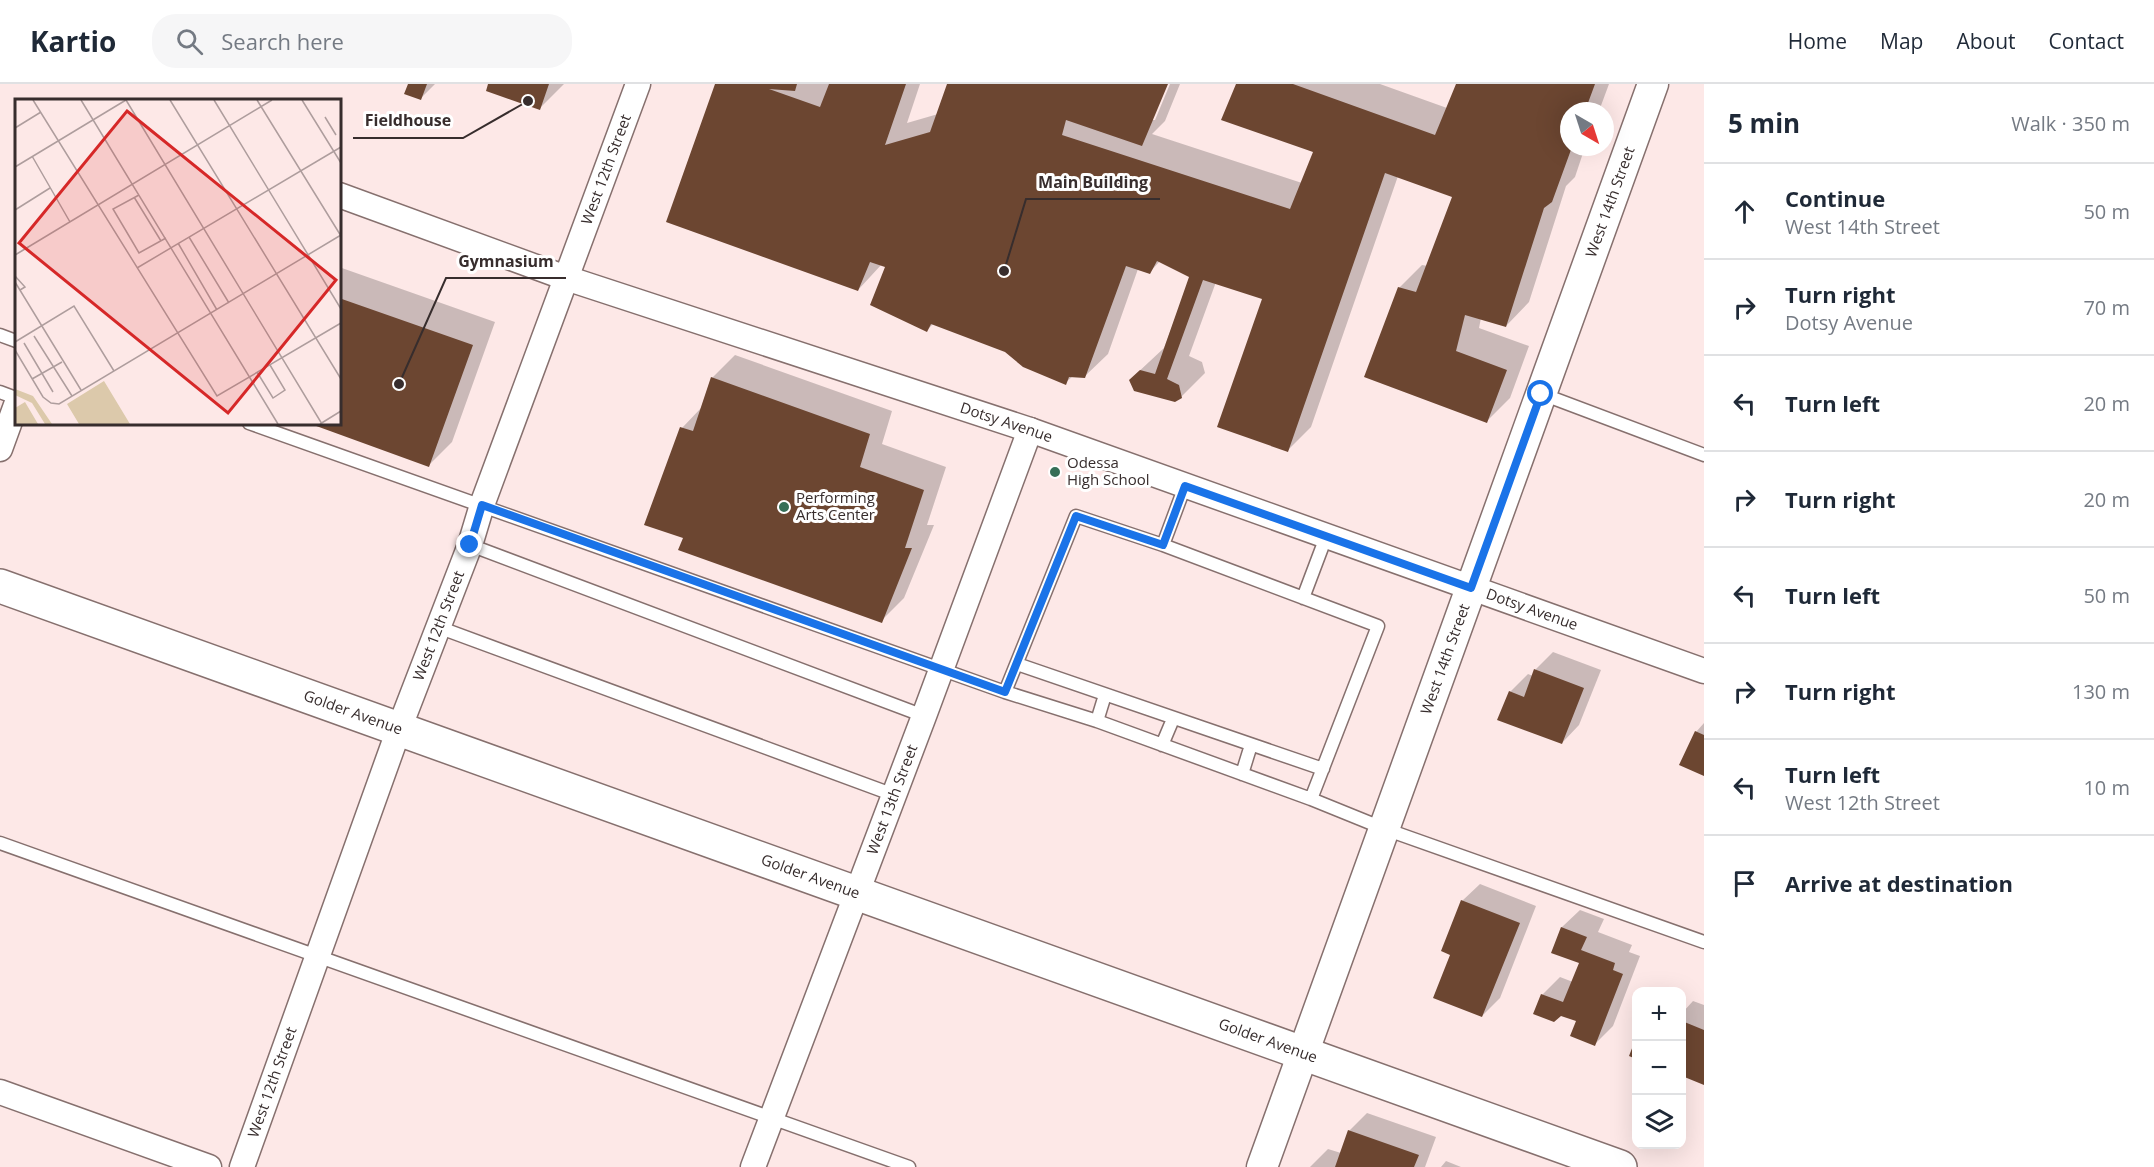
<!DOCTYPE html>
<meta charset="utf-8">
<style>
:root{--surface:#fff;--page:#f6f6f7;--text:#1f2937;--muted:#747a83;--line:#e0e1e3}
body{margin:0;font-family:"Open Sans",sans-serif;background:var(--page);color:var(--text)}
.controls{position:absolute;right:18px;bottom:18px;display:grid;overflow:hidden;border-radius:12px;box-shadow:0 6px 24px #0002}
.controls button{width:54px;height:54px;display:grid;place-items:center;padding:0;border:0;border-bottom:2px solid var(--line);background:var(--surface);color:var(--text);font:30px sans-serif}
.compass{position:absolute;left:1560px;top:18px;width:54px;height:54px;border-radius:50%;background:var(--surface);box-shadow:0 6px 24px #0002;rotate:141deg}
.stop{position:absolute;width:18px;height:18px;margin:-14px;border:4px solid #1a73e8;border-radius:50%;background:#fff}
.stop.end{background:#1a73e8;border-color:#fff;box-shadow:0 2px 6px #0008}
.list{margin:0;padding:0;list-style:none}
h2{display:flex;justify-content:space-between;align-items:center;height:78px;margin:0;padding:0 24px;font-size:26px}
h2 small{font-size:20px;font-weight:400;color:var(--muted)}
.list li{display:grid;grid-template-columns:39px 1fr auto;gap:18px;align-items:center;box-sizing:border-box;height:96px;padding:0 24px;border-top:2px solid var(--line)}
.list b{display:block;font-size:22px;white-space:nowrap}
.list p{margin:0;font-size:20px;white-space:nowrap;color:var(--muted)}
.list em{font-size:20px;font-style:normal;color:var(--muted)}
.icon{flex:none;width:33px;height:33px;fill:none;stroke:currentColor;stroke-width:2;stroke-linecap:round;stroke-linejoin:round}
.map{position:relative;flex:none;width:1704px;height:1083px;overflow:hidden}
header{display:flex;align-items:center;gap:36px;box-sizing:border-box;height:84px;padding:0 30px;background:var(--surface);border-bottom:2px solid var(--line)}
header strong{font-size:28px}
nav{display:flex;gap:33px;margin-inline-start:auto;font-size:21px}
.search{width:420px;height:54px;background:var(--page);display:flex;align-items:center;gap:15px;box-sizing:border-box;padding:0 21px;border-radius:24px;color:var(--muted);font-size:22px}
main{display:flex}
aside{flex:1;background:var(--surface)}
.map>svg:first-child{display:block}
</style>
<header>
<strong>Kartio</strong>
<div class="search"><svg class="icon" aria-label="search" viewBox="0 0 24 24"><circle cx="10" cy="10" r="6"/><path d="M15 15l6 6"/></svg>Search here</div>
<nav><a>Home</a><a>Map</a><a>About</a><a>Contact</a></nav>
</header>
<main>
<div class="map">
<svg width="1704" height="1083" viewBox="0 0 1704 1083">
<rect width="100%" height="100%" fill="#fde8e7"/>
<path fill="#0003" d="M410,0H435L421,14Z
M490,0H564L540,24Z
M717,0H920L907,39L938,30L949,0H1166L1152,36H1155L1170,0H1180L1165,37L1152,50L1302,99L1315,67L1238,0H1380L1447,24L1457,0H1609L1599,27H1569V63H1585L1575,93L1566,102L1529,218L1506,242L1481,234L1479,244L1529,262L1510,314L1487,337L1399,204L1422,181L1428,182L1454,112L1398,92L1311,343L1288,366L1263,214L1216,198L1189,272L1202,278L1205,289L1181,313L1134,292L1164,264L1191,192L1160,177L1149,189L1138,185L1108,270L1084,293L1073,292L1065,299L1006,267L934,239L927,246L887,182L882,180L858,206Z
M339,183L495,238L452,358L429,381L311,339H339Z
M735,271L892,327L882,360L946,383L927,441H934L904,514L881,537L685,453L682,344L702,323L712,294Z
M1553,568L1601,586L1579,641L1562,659L1510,608L1528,590L1533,592L1536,585Z
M1704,639V690L1696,648Z
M1480,800L1536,822L1500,914L1482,932L1452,870L1462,817Z
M1580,826L1604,835L1598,848L1632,861L1629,868L1640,872L1613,942L1595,960L1578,936L1542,911L1560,893L1573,898L1581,878L1553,868L1562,843Z
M1693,917L1704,921V1000L1682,991V929Z
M1367,1029L1436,1053L1425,1083H1310L1328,1065L1341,1069L1349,1047Z
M1446,1077L1461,1083H1441Z"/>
<path fill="#6c4631" d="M408,0H427L421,16L404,10Z
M488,0H549L540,26L486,7Z
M715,0H797L795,7L769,5L820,23L829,0H906L885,61L930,48L947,0H1168L1142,62L1066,36L1062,51L1290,125L1313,68L1221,36L1236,0H1293L1435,51L1456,0H1595L1585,27H1569V63H1572L1552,118L1544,124L1506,243L1465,231L1456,267L1507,286L1487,339L1364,293L1398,203L1416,208L1452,113L1385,89L1288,368L1217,343L1262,215L1203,196L1167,295L1179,301L1182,314L1175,318L1134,307L1129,296L1140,286L1155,290L1189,193L1157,177L1150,190L1126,182L1085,294L1069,293L1066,301L1023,283L1005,268L931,240L927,248L870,221L885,183L870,178L858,207L666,138Z
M339,214L473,261L429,383L308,339H339Z
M711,293L870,350L860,383L924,406L905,464H912L882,539L678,466L683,454L644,441L680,343L693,347Z
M1534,585L1584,604L1562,660L1497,636L1509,607L1524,613Z
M1695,647L1704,651V692L1679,681Z
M1461,816L1520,839L1482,933L1433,914L1450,871L1441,867Z
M1561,843L1587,853L1581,866L1615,879L1613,886L1623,890L1595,962L1570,952L1576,937L1561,932L1554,938L1533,930L1541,910L1563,918L1579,879L1551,869Z
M1682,937L1704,946V1001L1682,992Z
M1636,954V975L1629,972Z
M1348,1046L1419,1071L1414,1083H1335Z"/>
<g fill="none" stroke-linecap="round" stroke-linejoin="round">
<g stroke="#86706e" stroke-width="15">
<path id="service" d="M0,251L16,257
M0,308L16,314
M1542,310L1704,371
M249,339L1005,608L1097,637L1311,715L1385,745L1704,858
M470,461L924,632
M1163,461L1185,402
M1303,514L1326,453
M438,543L894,711
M1017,580L1323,685
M1005,608L1076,432L1163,461L1378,542L1311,715
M1097,637L1105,611
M1162,661L1173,635
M1242,690L1251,661
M0,759L909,1083"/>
</g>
<g stroke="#86706e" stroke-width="27">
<g id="minor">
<path id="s1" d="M339,111L566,194L1030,346L1704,587"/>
<path d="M0,365L16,321"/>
<path d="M0,1008L209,1083"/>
<path id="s2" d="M242,1083L399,645L470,461L482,421L638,0"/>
<path id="s3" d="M753,1083L924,632L1030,346"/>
</g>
</g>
<g stroke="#86706e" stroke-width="33">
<g id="tertiary">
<path id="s4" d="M1262,1083L1653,0"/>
</g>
</g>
<g stroke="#86706e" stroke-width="36">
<g id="secondary">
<path id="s5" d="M0,502L1620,1083"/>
</g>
</g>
<use href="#service" stroke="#fff" stroke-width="12"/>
<use href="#minor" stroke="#fff" stroke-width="24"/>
<use href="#tertiary" stroke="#fff" stroke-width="30"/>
<use href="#secondary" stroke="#fff" stroke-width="33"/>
</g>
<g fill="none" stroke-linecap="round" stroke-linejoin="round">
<path stroke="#1a73e8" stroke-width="8" d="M470,461L482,421L1005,608L1076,432L1163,461L1185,402L1471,504L1541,310"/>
</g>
<g fill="#366f57" stroke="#fff" stroke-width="2">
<circle cx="1055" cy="388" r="6"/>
<circle cx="784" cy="423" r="6"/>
</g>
<g text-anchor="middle" stroke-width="6" stroke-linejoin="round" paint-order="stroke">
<g font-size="15" fill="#372d2d" stroke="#fff">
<text dy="5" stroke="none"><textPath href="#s2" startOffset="1062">West 12th Street</textPath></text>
<text dy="5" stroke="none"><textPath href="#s4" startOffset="1026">West 14th Street</textPath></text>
<text dy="5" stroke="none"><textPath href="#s1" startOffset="705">Dotsy Avenue</textPath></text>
<text dy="5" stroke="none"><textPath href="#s1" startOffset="1263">Dotsy Avenue</textPath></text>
<text dy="5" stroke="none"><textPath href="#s2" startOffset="576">West 12th Street</textPath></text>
<text dy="5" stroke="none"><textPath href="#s4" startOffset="540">West 14th Street</textPath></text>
<text dy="5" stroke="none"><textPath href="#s5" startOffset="375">Golder Avenue</textPath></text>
<text dy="5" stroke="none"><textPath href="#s3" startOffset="393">West 13th Street</textPath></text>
<text dy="5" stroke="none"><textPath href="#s5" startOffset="861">Golder Avenue</textPath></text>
<text dy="5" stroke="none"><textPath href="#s5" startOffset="1347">Golder Avenue</textPath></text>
<text dy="5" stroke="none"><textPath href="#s2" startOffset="90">West 12th Street</textPath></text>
</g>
<g font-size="15" fill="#372d2d" stroke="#fff" text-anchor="start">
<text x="1067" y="384">Odessa<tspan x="1067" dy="17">High School</tspan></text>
<text x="796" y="419">Performing<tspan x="796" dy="17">Arts Center</tspan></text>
</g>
</g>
<g transform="translate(15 15)">
<rect width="326" height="326" fill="#fde8e7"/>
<path d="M89,282L115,325H64L52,305ZM0,290L18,297L37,325H30L17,304L0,296ZM10,303L23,325H0V309Z" fill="#dcc9ab"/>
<path fill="none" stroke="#ae9d9d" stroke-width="1.5" d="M18,1L202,297L326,224M66,1L263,325M111,1L307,325M155,1L326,280M199,1L326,210M242,1L326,137M287,1L326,64M310,18L321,36M0,29L26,13M17,57L55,123M0,68L111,1M124,96L98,110L117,142L124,154L151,139M119,98L146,142M0,111L35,89M174,138L214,204M163,144L202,211M0,156L257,1M122,169L326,48M0,177L10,188L5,191M0,183L66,291M19,237L57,297M0,243L59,207L99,272M9,244L38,293M0,251L28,298L36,304L44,305L326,136M242,273L258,299L270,291L255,266M17,280L47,263M305,325L326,312"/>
<path fill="#d62828" fill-opacity="0.15" stroke="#d62828" stroke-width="3" d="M112,12L321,181L213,314L4,144Z"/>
<rect width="326" height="326" fill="none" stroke="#372d2d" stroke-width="3"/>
</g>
<path fill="none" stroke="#372d2d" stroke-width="2" d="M528 17L463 54H353M1004 187L1026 115H1160M399 300L446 194H566"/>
<g fill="#372d2d" stroke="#fff" stroke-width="2">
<circle cx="528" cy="17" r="6"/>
<circle cx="1004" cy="187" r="6"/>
<circle cx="399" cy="300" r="6"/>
</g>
<g font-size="16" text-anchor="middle" font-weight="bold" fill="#372d2d" stroke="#fff" stroke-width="6" stroke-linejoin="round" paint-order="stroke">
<text x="408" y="42">Fieldhouse</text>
<text x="1093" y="104">Main Building</text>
<text x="506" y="183">Gymnasium</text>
</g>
</svg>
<div class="controls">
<button>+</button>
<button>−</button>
<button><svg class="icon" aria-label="layers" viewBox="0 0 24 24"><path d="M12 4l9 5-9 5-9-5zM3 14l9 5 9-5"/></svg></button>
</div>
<svg class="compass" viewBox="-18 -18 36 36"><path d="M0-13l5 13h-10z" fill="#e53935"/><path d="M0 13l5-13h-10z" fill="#747a83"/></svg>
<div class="stop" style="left:1541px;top:310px"></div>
<div class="stop end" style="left:470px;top:461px"></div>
</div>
<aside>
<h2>5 min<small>Walk · 350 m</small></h2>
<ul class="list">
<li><svg class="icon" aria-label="ahead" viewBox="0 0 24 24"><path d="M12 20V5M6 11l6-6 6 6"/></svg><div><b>Continue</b><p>West 14th Street</p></div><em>50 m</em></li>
<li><svg class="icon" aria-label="right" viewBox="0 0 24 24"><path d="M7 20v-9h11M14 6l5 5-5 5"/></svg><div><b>Turn right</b><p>Dotsy Avenue</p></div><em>70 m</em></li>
<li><svg class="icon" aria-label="left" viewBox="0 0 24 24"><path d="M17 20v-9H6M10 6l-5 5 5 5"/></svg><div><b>Turn left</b></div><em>20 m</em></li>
<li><svg class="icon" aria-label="right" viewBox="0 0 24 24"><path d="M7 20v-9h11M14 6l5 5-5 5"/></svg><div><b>Turn right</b></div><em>20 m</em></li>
<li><svg class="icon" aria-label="left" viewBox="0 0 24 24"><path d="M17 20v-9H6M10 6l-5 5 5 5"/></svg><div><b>Turn left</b></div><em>50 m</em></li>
<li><svg class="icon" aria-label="right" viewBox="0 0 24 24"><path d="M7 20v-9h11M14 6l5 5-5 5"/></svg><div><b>Turn right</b></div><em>130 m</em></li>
<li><svg class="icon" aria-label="left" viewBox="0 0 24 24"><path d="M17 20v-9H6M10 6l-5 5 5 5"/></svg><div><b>Turn left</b><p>West 12th Street</p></div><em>10 m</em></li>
<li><svg class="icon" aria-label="arrive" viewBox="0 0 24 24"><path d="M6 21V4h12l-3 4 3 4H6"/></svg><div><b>Arrive at destination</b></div></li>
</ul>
</aside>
</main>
